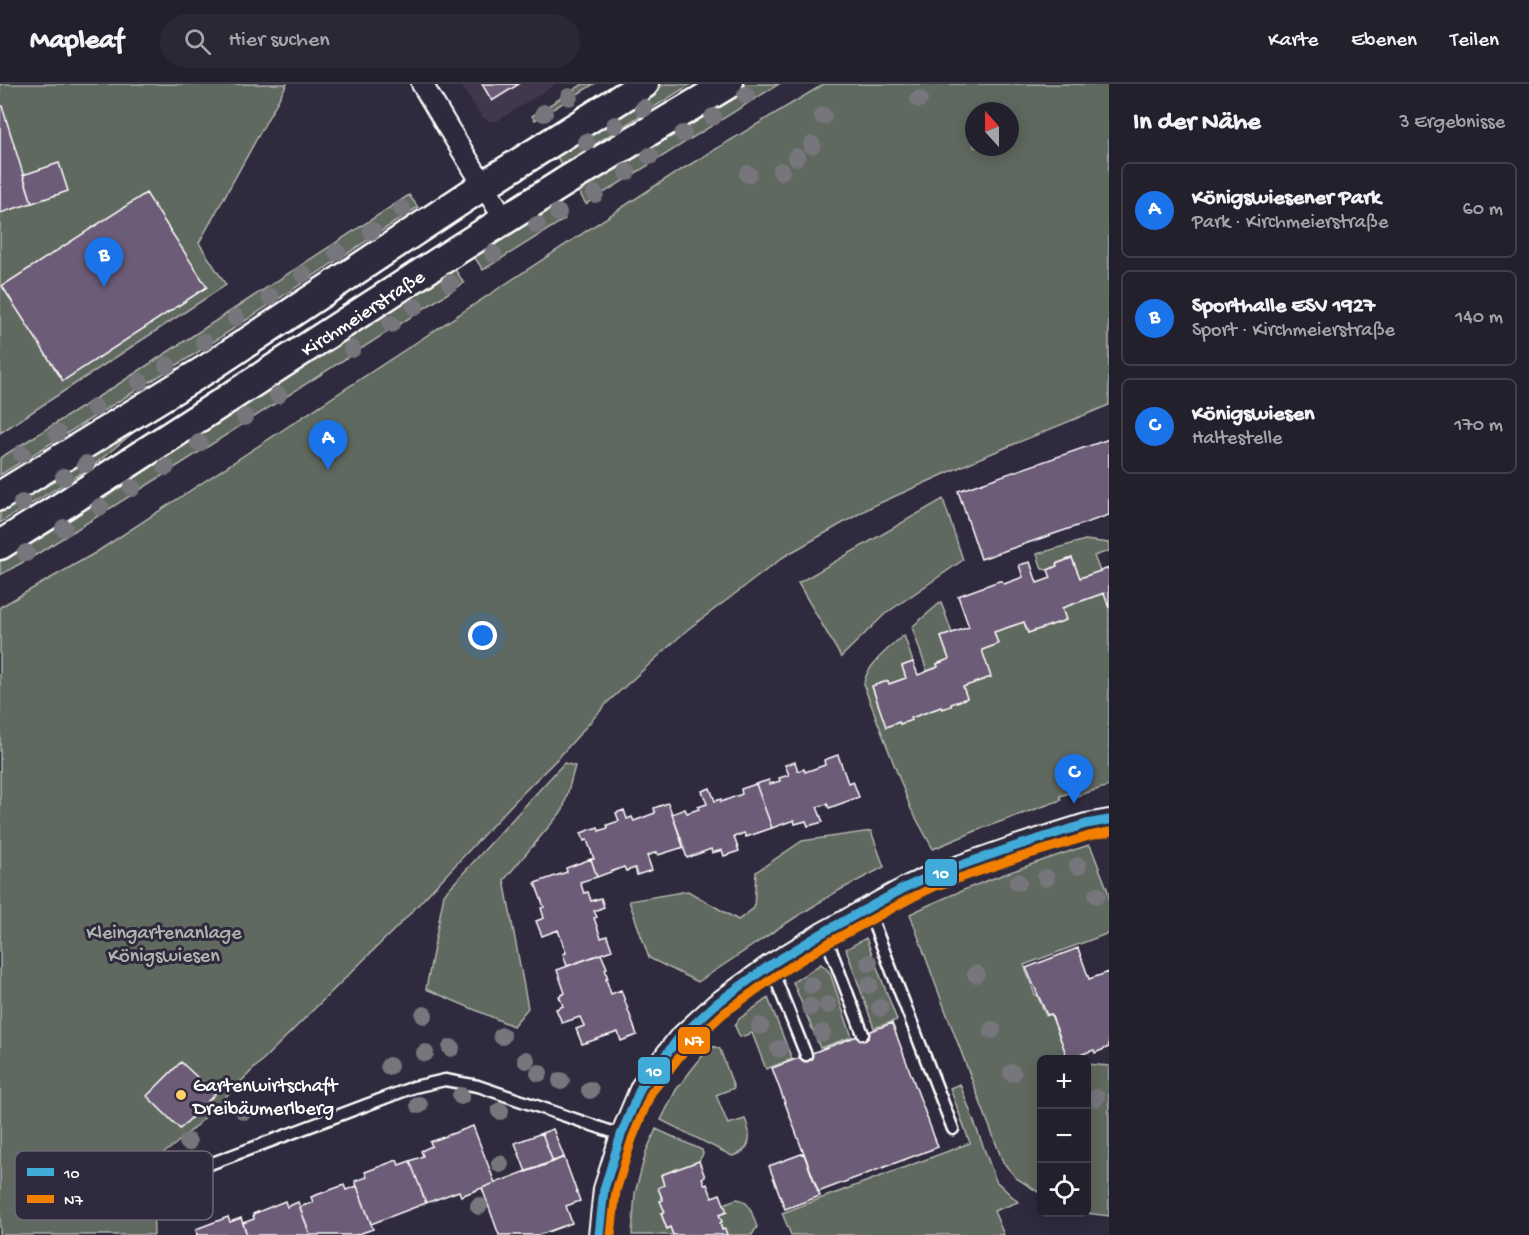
<!DOCTYPE html>
<html lang="de">
<meta charset="utf-8">
<style>
:root{--surface:#23202e;--page:#2b2836;--text:#f1f3f6;--muted:#a3a3aa;--line:#403e4a;--accent:#1a73e8}
body{margin:0;font-family:"Gochi Hand",sans-serif;background:var(--page);color:var(--text)}
.controls{position:absolute;right:18px;bottom:18px;display:grid;overflow:hidden;border-radius:9px;box-shadow:0 3px 15px #0003}
.controls button{width:54px;height:54px;display:grid;place-items:center;padding:0;border:0;border-bottom:2px solid var(--line);background:var(--surface);color:var(--text);font:30px sans-serif}
.compass{position:absolute;left:965px;top:18px;width:54px;height:54px;border-radius:50%;background:var(--surface);box-shadow:0 3px 15px #0003;rotate:339deg}
.you{position:absolute;left:483px;top:552px;width:21px;height:21px;margin:-15px;border:4px solid #fff;border-radius:50%;background:#1a73e8;box-shadow:0 0 0 9px #1a73e833}
.badge{display:grid;place-items:center;width:39px;height:39px;border-radius:50%;background:var(--accent);color:#fff;font-size:20px;font-weight:700}
.pin{position:absolute;translate:-50% -50px;filter:drop-shadow(0 2px 3px #0008)}
.pin::after{content:'';position:absolute;top:32px;width:21px;height:18px;background:inherit;clip-path:polygon(0 0,100% 0,50% 100%)}
.list{margin:0;padding:0;list-style:none}
h2{display:flex;justify-content:space-between;align-items:center;height:78px;margin:0;padding:0 24px;font-size:26px}
h2 small{font-size:20px;font-weight:400;color:var(--muted)}
.list li{display:grid;grid-template-columns:39px 1fr auto;gap:18px;align-items:center;box-sizing:border-box;height:96px;margin:0 12px 12px;padding:0 12px;border:2px solid var(--line);border-radius:9px}
.list b{display:block;font-size:22px;white-space:nowrap}
.list p{margin:0;font-size:20px;white-space:nowrap;color:var(--muted)}
.list em{font-size:20px;font-style:normal;color:var(--muted)}
.icon{flex:none;width:33px;height:33px;fill:none;stroke:currentColor;stroke-width:2;stroke-linecap:round;stroke-linejoin:round}
.map{position:relative;flex:none;width:1109px;height:1151px;overflow:hidden}
header{display:flex;align-items:center;gap:36px;box-sizing:border-box;height:84px;padding:0 30px;background:var(--surface);border-bottom:2px solid var(--line)}
header strong{font-size:28px}
nav{display:flex;gap:33px;margin-inline-start:auto;font-size:21px}
.search{width:420px;height:54px;background:var(--page);display:flex;align-items:center;gap:15px;box-sizing:border-box;padding:0 21px;border-radius:33px;color:var(--muted);font-size:22px}
main{display:flex}
aside{flex:1;background:var(--surface)}
.map>svg:first-child{display:block}
</style>
<header>
<strong>Mapleaf</strong>
<div class="search"><svg class="icon" aria-label="search" viewBox="0 0 24 24"><circle cx="10" cy="10" r="6"/><path d="M15 15l6 6"/></svg>Hier suchen</div>
<nav><a>Karte</a><a>Ebenen</a><a>Teilen</a></nav>
</header>
<main>
<div class="map">
<svg width="1109" height="1151" viewBox="0 0 1109 1151">
<rect width="100%" height="100%" fill="#2f2a3d"/>
<filter id="ink" filterUnits="userSpaceOnUse"><feTurbulence type="fractalNoise" baseFrequency=".0167" numOctaves="2"/><feDisplacementMap in="SourceGraphic" scale="12" xChannelSelector="R" yChannelSelector="G"/><feConvolveMatrix kernelMatrix="1 2 1 2 8 2 1 2 1" color-interpolation-filters="sRGB"/></filter>
<g filter="url(#ink)">
<path fill="#42394e" d="M460,0H556L497,37H490L483,34Z"/>
<path fill="#60695e" stroke="#b0b4ae" stroke-width="1.5" fill-rule="evenodd" d="M0,0H287L199,159L226,201L0,349Z
M583,0H594L535,36L532,32Z
M665,0H691L562,81L554,69Z
M745,0H779L586,120L577,105Z
M824,0H1109V321L978,375L871,423L785,472L687,546L608,618L561,671L516,716L404,836L194,1044L172,1063L152,1078L154,1151H0V523L95,469L661,98ZM974,27H1010V63H974Z
M409,111L418,123L198,268L0,391V374L117,301Z
M554,119L565,135L483,186L473,171Z
M433,147L436,151L237,282L135,347L93,382L0,439V424Z
M454,184L464,199L157,395L34,472L0,491V470L184,359Z
M943,415L963,476L885,530L841,573L798,499Z
M1085,456L1109,459V467L1094,472L1100,487L1080,494L1072,474L1057,479V482L1048,486L1042,485L1037,470Z
M1104,509L1109,524V702L1076,712L1075,707L1060,712L1061,716L983,744L933,765L911,725L864,602C863,584 891,562 904,551L913,578L902,582L906,594L889,600L888,597L872,603L887,643L899,638L900,640L911,636V634L941,623L942,625L951,622V620L967,614L963,603L982,566L998,560L994,548L1024,538L1028,549L1066,536L1062,524Z
M941,518L952,549L941,553L949,575L937,580L938,583L927,587L912,543Z
M564,679L575,682L563,726L504,796L528,924L513,942L426,905L444,810Z
M871,747L884,783L836,808L785,840L698,898L649,874L629,817L688,807L738,836L754,824L756,788L802,757Z
M1089,761L1091,763L1109,810V849L1024,881L1035,911H1037L1046,932L1051,930L1068,975L1042,976L1041,1110L1016,1094L1003,1078L935,899L910,830C967,802 1028,781 1089,761Z
M866,854L897,936L874,944L846,865Z
M821,880L825,883L830,889L852,953L820,964L793,898Z
M768,914L792,975L766,985L752,949L740,953L735,942L739,935Z
M710,962L715,963L720,965L734,1004L716,1011L728,1040L745,1035C752,1051 752,1068 732,1072L661,1036L676,1006Z
M1087,980L1109,982V1132L1085,1129L1086,1128Z
M960,1000L996,1097L1018,1118L994,1127L1004,1151H791L782,1129L970,1059L950,1004Z
M656,1045L702,1066L703,1070L699,1077L661,1091L664,1101L658,1104L663,1116L661,1117L665,1128L661,1130L667,1145L670,1143L673,1151H632L635,1109L646,1068Z
M736,1115C750,1115 752,1131 757,1143L752,1151H727L725,1145L722,1146L720,1139L722,1137L719,1131L724,1120Z"/>
<path fill="#6d5c77" stroke="#fff" stroke-width="1.5" d="M482,0H519L492,17Z
M0,22H2L32,119L0,129Z
M59,79L68,107L32,119L23,91Z
M146,109L207,203L63,297L2,202Z
M1109,355V431L981,475L958,407Z
M1072,474L1080,494L1109,484V524L1104,509L1062,524L1066,536L1028,549L1024,538L994,548L998,560L982,566L991,593L963,603L967,614L951,620V622L942,625L941,623L911,634L912,636L900,640L899,638L886,643L872,602L888,597L889,600L906,594L902,582L913,578L918,591L938,583L937,580L949,575L941,553L969,543L958,512L999,497H1002L1004,500L1023,493L1019,481L1030,478L1037,499L1051,494L1048,486L1057,482L1056,480Z
M838,671L848,699L853,697L859,713L829,724L827,720L817,723L823,738L808,742L806,737L795,740L794,736L772,744L756,700L769,696L770,700L780,697L779,694L789,691L785,681L795,678L798,687L804,685L805,688L825,681L824,676Z
M756,700L772,744L746,753L744,749L734,753L739,767L724,772L722,766L712,769L711,765L687,774L672,730L685,725L687,729L699,725L698,723L707,720L702,707L710,704L715,717L721,715V718L742,710L741,705Z
M668,719L684,763L658,771L657,768L647,772L652,786L637,791L635,784L626,787L624,783L597,793L591,775H594L587,756L584,757L581,749L598,743L599,747L608,744L607,741L619,737L616,729L624,726L627,735L632,733L634,737L655,729L654,724Z
M591,775L597,793L580,798L584,809L588,808L591,817L601,814L604,823L594,827L597,833L594,834L601,854L607,852L612,866L567,882L563,870L566,869L558,846L542,852L536,837L544,834L541,824L544,823L535,799L567,788L566,784Z
M1078,864L1089,895L1109,888V963L1095,969L1094,966L1068,975L1051,930L1047,931L1026,884Z
M601,870L607,884L605,885L608,895H606L611,910L621,906L637,951L621,957L618,948L582,960L576,945L584,942L580,933L562,939L556,925L563,922L559,912L565,909L557,886Z
M892,939L938,1063L818,1108L772,984Z
M181,978L215,1010L180,1045L147,1012Z
M473,1042L495,1099L461,1112L459,1107L426,1119L410,1077L423,1072L421,1067L432,1062L430,1058Z
M553,1045L564,1073L553,1078L542,1049Z
M542,1049L553,1078L526,1088L515,1059Z
M804,1069L820,1112L785,1125L769,1082Z
M564,1073L580,1117L566,1122L572,1139L539,1151H499L482,1104Z
M397,1076L399,1081L410,1077L426,1119L371,1140L355,1097L367,1093L365,1088Z
M699,1077L705,1093L702,1094L705,1101L707,1100L712,1113L720,1110L727,1128L719,1131L722,1138L720,1139L722,1146L725,1145L727,1151H673L670,1143L667,1145L661,1129L665,1128L660,1117L663,1116L658,1104L664,1101L661,1091Z
M344,1101L346,1106L357,1102L373,1145L356,1151H310L300,1123L313,1118L311,1113Z
M285,1117L287,1123L298,1118L310,1151H247L243,1139L254,1135L253,1130Z
M228,1133L230,1138L241,1134L247,1151H196H197L196,1145Z"/>
<g fill="none" stroke-linecap="round" stroke-linejoin="round">
<g stroke="#fff" stroke-width="15">
<path id="service" d="M867,823L953,1045
M824,848L863,950
M770,881L806,971
M162,1098L414,1003L445,996L478,1002L621,1051"/>
</g>
<g stroke="#fff" stroke-width="24">
<path id="minor" d="M422,0L450,47L505,136
M599,1151L604,1105L621,1051L641,1003L678,955L716,920L770,881L824,848L908,802L930,792L1013,763L1086,740L1109,736"/>
</g>
<g stroke="#fff" stroke-width="33">
<path id="secondary" d="M0,412L210,283L484,101L644,0
M0,461L64,421L457,166L566,97L728,0"/>
</g>
<use href="#service" stroke="#2f2a3d" stroke-width="10"/>
<use href="#minor" stroke="#2f2a3d" stroke-width="20"/>
<use href="#secondary" stroke="#2f2a3d" stroke-width="28"/>
<g stroke="#2f2a3d" stroke-width="14">
<path id="bus-1" d="M599,1151L604,1105L621,1051L641,1003L678,955L716,920L770,881L824,848L908,802L930,792L1013,763L1086,740L1109,736"/>
</g>
<g stroke="#2f2a3d" stroke-width="14">
<path id="bus-2" d="M611,1151L616,1107L632,1055L651,1009L687,963L724,929L777,891L830,858L913,813L934,803L1017,774L1089,752L1109,748"/>
</g>
<use href="#bus-1" stroke="#40aad8" stroke-width="9"/>
<use href="#bus-2" stroke="#f27f00" stroke-width="9"/>
</g>
<g fill="#76767b">
<circle cx="746" cy="11" r="9"/>
<circle cx="569" cy="13" r="9"/>
<circle cx="919" cy="15" r="9"/>
<circle cx="644" cy="24" r="9"/>
<circle cx="544" cy="29" r="9"/>
<circle cx="823" cy="32" r="9"/>
<circle cx="713" cy="33" r="9"/>
<circle cx="615" cy="41" r="9"/>
<circle cx="683" cy="50" r="9"/>
<circle cx="586" cy="58" r="9"/>
<circle cx="812" cy="61" r="9"/>
<circle cx="650" cy="72" r="9"/>
<circle cx="796" cy="73" r="9"/>
<circle cx="781" cy="87" r="9"/>
<circle cx="627" cy="88" r="9"/>
<circle cx="748" cy="90" r="9"/>
<circle cx="595" cy="110" r="9"/>
<circle cx="402" cy="125" r="9"/>
<circle cx="558" cy="129" r="9"/>
<circle cx="537" cy="141" r="9"/>
<circle cx="372" cy="147" r="9"/>
<circle cx="337" cy="168" r="9"/>
<circle cx="493" cy="170" r="9"/>
<circle cx="303" cy="190" r="9"/>
<circle cx="450" cy="199" r="9"/>
<circle cx="270" cy="213" r="9"/>
<circle cx="415" cy="223" r="9"/>
<circle cx="236" cy="234" r="9"/>
<circle cx="391" cy="240" r="9"/>
<circle cx="204" cy="258" r="9"/>
<circle cx="352" cy="265" r="9"/>
<circle cx="167" cy="281" r="9"/>
<circle cx="140" cy="298" r="9"/>
<circle cx="278" cy="311" r="9"/>
<circle cx="95" cy="324" r="9"/>
<circle cx="245" cy="333" r="9"/>
<circle cx="57" cy="349" r="9"/>
<circle cx="199" cy="359" r="9"/>
<circle cx="22" cy="370" r="9"/>
<circle cx="86" cy="380" r="9"/>
<circle cx="166" cy="383" r="9"/>
<circle cx="64" cy="393" r="9"/>
<circle cx="132" cy="404" r="9"/>
<circle cx="22" cy="419" r="9"/>
<circle cx="100" cy="423" r="9"/>
<circle cx="64" cy="444" r="9"/>
<circle cx="26" cy="469" r="9"/>
<circle cx="1078" cy="782" r="9"/>
<circle cx="1046" cy="794" r="9"/>
<circle cx="1018" cy="798" r="9"/>
<circle cx="1097" cy="811" r="9"/>
<circle cx="869" cy="879" r="9"/>
<circle cx="976" cy="890" r="9"/>
<circle cx="811" cy="901" r="9"/>
<circle cx="869" cy="901" r="9"/>
<circle cx="828" cy="921" r="9"/>
<circle cx="810" cy="923" r="9"/>
<circle cx="880" cy="924" r="9"/>
<circle cx="424" cy="931" r="9"/>
<circle cx="760" cy="942" r="9"/>
<circle cx="992" cy="946" r="9"/>
<circle cx="822" cy="949" r="9"/>
<circle cx="502" cy="952" r="9"/>
<circle cx="451" cy="964" r="9"/>
<circle cx="779" cy="965" r="9"/>
<circle cx="425" cy="969" r="9"/>
<circle cx="526" cy="976" r="9"/>
<circle cx="389" cy="982" r="9"/>
<circle cx="539" cy="989" r="9"/>
<circle cx="1012" cy="989" r="9"/>
<circle cx="561" cy="997" r="9"/>
<circle cx="590" cy="1006" r="9"/>
<circle cx="461" cy="1012" r="9"/>
<circle cx="1096" cy="1014" r="9"/>
<circle cx="419" cy="1021" r="9"/>
<circle cx="244" cy="1027" r="9"/>
<circle cx="500" cy="1027" r="9"/>
<circle cx="188" cy="1058" r="9"/>
<circle cx="500" cy="1080" r="9"/>
<circle cx="479" cy="1122" r="9"/>
</g>
</g>
<circle fill="#ffd166" stroke="#2f2a3d" stroke-width="2" cx="181" cy="1011" r="6"/>
<g text-anchor="middle" stroke-width="6" stroke-linejoin="round" paint-order="stroke">
<g font-size="20" fill="#fff" stroke="#2f2a3d">
<text transform="translate(362 228) rotate(-33)" y="7">Kirchmeierstraße</text>
</g>
<g font-size="20" fill="#b0b4ae" stroke="#2f2a3d">
<text x="164" y="854">Kleingartenanlage<tspan x="164" dy="23">Königswiesen</tspan></text>
</g>
<g font-size="20" fill="#fff" stroke="#2f2a3d" text-anchor="start">
<text x="193" y="1007">Gartenwirtschaft<tspan x="193" dy="23">Dreibäumerlberg</tspan></text>
</g>
</g>
<rect x="15" y="1067" width="198" height="69" rx="9" fill="#2f2a3d" stroke="#6d6a77" stroke-width="1.5"/>
<rect x="27" y="1084" width="27" height="8" fill="#40aad8"/>
<rect x="27" y="1111" width="27" height="8" fill="#f27f00"/>
<g font-size="16" fill="#fff">
<text x="64" y="1094">10</text>
<text x="64" y="1121">N7</text>
</g>
<g stroke="#2f2a3d" stroke-width="2">
<rect x="924" y="774" width="34" height="29" rx="6" fill="#40aad8"/>
<rect x="677" y="942" width="34" height="29" rx="6" fill="#f27f00"/>
<rect x="637" y="972" width="34" height="29" rx="6" fill="#40aad8"/>
</g>
<g font-size="16" text-anchor="middle" font-weight="bold" fill="#fff">
<text x="941" y="794">10</text>
<text x="694" y="962">N7</text>
<text x="654" y="992">10</text>
</g>
</svg>
<div class="controls">
<button>+</button>
<button>−</button>
<button><svg class="icon" aria-label="locate" viewBox="0 0 24 24"><circle cx="12" cy="12" r="6"/><path d="M12 2v4M12 18v4M2 12h4M18 12h4"/></svg></button>
</div>
<svg class="compass" viewBox="-18 -18 36 36"><path d="M0-13l5 13h-10z" fill="#e53935"/><path d="M0 13l5-13h-10z" fill="#a3a3aa"/></svg>
<div class="you"></div>
<div class="pin badge" style="left:328px;top:386px">A</div>
<div class="pin badge" style="left:104px;top:203px">B</div>
<div class="pin badge" style="left:1074px;top:720px">C</div>
</div>
<aside>
<h2>In der Nähe<small>3 Ergebnisse</small></h2>
<ul class="list">
<li><span class="badge">A</span><div><b>Königswiesener Park</b><p>Park · Kirchmeierstraße</p></div><em>60 m</em></li>
<li><span class="badge">B</span><div><b>Sporthalle ESV 1927</b><p>Sport · Kirchmeierstraße</p></div><em>140 m</em></li>
<li><span class="badge">C</span><div><b>Königswiesen</b><p>Haltestelle</p></div><em>170 m</em></li>
</ul>
</aside>
</main>
